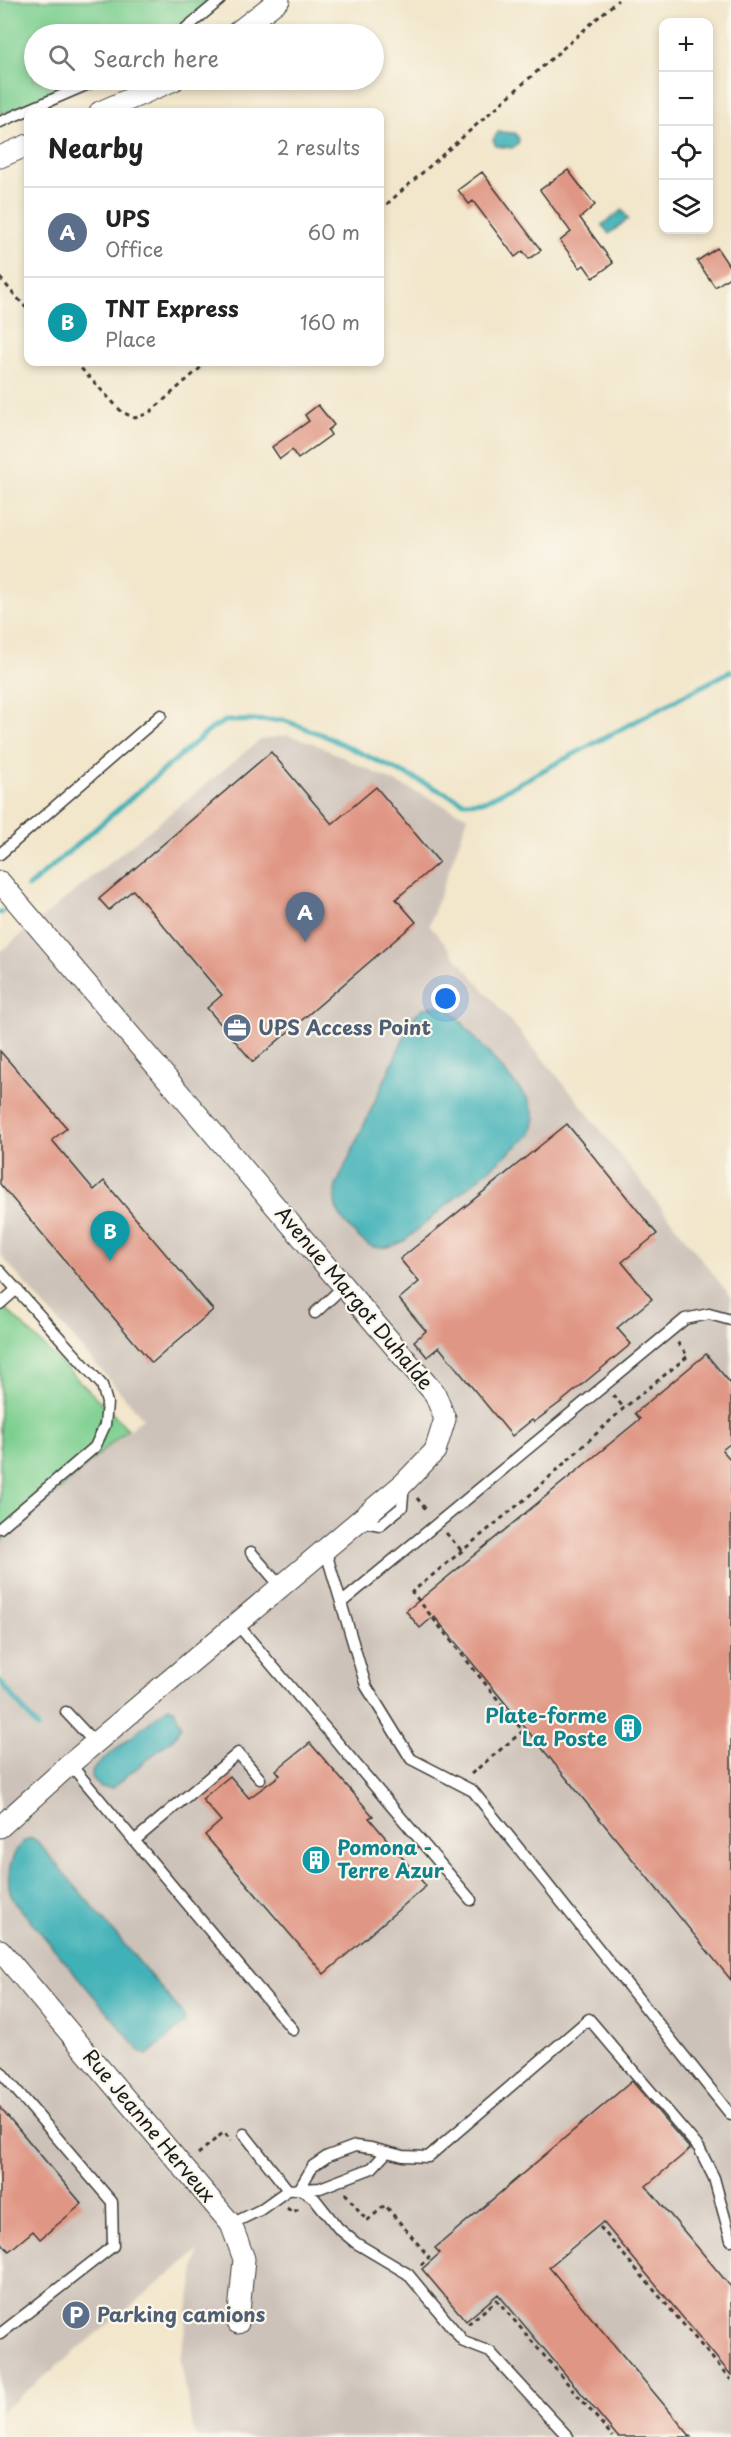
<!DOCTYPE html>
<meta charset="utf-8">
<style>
:root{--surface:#fff;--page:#f2f2f2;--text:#222;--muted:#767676;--line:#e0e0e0;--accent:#0f766e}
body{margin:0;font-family:"Playpen Sans",sans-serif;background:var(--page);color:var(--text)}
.controls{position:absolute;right:18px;top:18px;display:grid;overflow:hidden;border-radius:12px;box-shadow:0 3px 9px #0003}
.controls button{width:54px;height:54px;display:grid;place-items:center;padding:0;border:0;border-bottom:2px solid var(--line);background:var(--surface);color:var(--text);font:30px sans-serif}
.you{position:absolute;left:446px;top:999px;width:21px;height:21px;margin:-15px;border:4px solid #fff;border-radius:50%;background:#1a73e8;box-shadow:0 0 0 9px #1a73e833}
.badge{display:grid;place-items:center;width:39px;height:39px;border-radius:50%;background:var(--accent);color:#fff;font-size:20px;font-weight:700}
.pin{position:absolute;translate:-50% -50px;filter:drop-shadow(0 2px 3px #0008)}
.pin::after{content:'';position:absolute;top:32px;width:21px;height:18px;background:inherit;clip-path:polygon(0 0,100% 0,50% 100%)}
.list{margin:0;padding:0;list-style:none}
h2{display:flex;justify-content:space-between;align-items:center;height:78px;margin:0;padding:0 24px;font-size:26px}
h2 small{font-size:20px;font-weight:400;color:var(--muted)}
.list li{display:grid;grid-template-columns:39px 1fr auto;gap:18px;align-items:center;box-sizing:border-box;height:90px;padding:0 24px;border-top:2px solid var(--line)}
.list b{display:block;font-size:22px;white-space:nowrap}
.list p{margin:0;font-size:20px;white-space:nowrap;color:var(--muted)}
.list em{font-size:20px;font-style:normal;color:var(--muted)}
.icon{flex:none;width:33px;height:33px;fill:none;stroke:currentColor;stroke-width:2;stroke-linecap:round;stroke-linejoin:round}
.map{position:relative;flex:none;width:731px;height:2437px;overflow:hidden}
.search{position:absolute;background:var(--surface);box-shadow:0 3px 9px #0003;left:24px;top:24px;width:360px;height:66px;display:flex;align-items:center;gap:15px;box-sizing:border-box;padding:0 21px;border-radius:33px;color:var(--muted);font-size:22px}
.panel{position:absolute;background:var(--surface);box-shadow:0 3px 9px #0003;left:24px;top:108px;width:360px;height:258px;border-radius:12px}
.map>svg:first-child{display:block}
</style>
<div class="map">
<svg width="731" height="2437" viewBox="0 0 731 2437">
<rect width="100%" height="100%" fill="#fbf7ec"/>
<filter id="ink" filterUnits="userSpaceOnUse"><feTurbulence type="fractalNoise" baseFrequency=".0167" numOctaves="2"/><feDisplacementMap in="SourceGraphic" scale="12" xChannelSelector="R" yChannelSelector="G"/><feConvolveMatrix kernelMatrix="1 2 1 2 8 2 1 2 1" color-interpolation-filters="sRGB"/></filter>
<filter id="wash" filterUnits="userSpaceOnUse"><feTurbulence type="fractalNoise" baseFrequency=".008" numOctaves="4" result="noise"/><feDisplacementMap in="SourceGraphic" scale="24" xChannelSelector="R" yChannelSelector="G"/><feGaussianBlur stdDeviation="1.35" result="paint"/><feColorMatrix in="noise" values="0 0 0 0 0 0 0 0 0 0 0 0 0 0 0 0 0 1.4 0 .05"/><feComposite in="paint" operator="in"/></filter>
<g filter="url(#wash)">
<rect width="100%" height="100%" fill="#f2e6cb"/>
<path fill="#cdc2b9" d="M287,735L311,742L468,817L429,925L574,1096L731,1297V2437H198L194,2433L180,2359L198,2251L0,2413V1541L143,1418L0,1255V952L260,740Z"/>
<path fill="#7dcf90" stroke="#4c7656" stroke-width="1.5" d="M0,0H211L169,34H34V80H83L0,115Z
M0,1303L128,1429L0,1542Z"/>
<path fill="#40b1b7" stroke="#2e666a" stroke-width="1.5" d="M498,132L515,133L519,139L518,144L512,148L496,146L493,140Z
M622,210L628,219L609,234L602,225Z
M438,1006L451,1010L528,1099L535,1118L531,1134L404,1241C376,1255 366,1247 347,1225C336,1212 333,1203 336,1186L414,1016L423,1008Z
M168,1707L174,1709L181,1725L175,1737L112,1788L100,1787L92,1777V1771L97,1765Z
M32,1838L37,1841L183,2014L185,2019L184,2023L147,2055L141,2052L14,1901C12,1897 10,1892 9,1887C7,1871 14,1841 32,1838Z"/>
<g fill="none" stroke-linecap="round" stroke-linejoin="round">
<path stroke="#40b1b7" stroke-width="5" d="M28,887L211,729L225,721L283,720L323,735L464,802L485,801L731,671
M0,913L2,912
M0,1681L38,1728"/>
</g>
<g id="blocks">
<path fill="#e09684" d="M568,170L595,205L580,218L613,263L593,278L584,265L580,268L560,241L571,232L540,190Z
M482,172L541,250L529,259L523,251L515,257L473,201L469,204L458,190Z
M717,248L731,269V276L715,287L697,261Z
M318,405L334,425L328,430L331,435L298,459L292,450L280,459L272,447L309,421L305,415Z
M271,752L332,824L376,787L439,862L396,899L416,922L253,1062L207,1008L222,995L133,890L109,910L99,899Z
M0,1051L67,1128L52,1140L94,1190L104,1181L213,1310L152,1363L0,1184Z
M567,1124L657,1234L622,1262L652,1299L617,1328L631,1344L561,1402L534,1422L532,1420L512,1436L439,1347L427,1357L414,1341L426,1331L399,1299L419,1282L400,1259Z
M706,1354L731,1384V1443L722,1450L731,1460V1980L434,1616L420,1628L406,1611L640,1419L635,1413Z
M310,1743L373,1816L369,1818L426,1886L324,1974L205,1835L221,1821L202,1799L230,1776L249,1798L280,1775L276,1770Z
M632,2081L690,2149L646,2186L731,2287V2375L603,2222L549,2267L691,2437H618L498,2294L466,2321L422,2269L440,2253L435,2248Z
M0,2107L82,2204L40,2239L33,2231L9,2251L0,2241Z"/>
</g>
</g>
<g filter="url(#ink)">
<use href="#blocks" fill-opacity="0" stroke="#3c3a36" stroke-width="1.5"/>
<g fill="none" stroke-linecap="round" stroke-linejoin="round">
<g stroke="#3c3a36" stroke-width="13">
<path id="service" d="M179,34L220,0
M0,122L98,80
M0,854L161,715
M0,1271L102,1385L107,1403L105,1425L95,1447L0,1528
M0,1304L17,1289
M315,1313L344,1286
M359,1521L380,1525L402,1507L404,1483
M325,1549L366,1686L411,1759L473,1791L731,2115
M251,1552L281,1587
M341,1603L685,1319L709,1314L731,1320
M237,1624L471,1900
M66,1712L95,1743
M70,1764L293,2030
M134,1841L238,1753L260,1779
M0,2071L112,2202L113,2246L0,2334
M244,2134L288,2190
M300,2188L313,2166L328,2156L355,2146L371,2148L403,2156L428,2157L589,2019L699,2148L714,2178L731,2240
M300,2188L315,2199L338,2228L356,2243L408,2274L464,2342L490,2352L568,2437
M231,2224L260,2210L288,2190L320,2188L372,2168L386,2153"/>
</g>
<g stroke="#3c3a36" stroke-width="23">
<path id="minor" d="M235,34L279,0
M100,112L174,80
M0,157L28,145
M0,882L435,1394L445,1419L435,1451L404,1483L70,1764L0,1827
M0,1950L231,2224L244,2259L238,2323"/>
</g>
<path stroke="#3c3a36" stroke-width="3" stroke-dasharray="4.5 4.5" stroke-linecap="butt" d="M380,210L618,0
M0,278L28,310
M75,362L122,412L135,418L149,413L207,362
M613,1395L624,1408
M417,1498L428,1512
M446,1533L461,1550
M471,1774L523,1731L412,1592L530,1495L624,1408L688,1356L677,1342
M198,2154L224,2132L231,2141
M345,2193L367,2221L385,2205L429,2257L420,2266
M287,2208L292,2212L302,2208
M600,2227L731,2380
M468,2324L497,2300L613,2437"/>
<use href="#service" stroke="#fff" stroke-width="10"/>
<use href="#minor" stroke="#fff" stroke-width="21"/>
</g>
</g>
<defs>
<g id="office-disc" transform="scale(1.5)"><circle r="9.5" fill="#5c6f8a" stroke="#fbf7ec"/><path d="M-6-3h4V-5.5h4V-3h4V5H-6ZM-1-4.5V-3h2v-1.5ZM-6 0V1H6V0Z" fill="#fff"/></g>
<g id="building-disc" transform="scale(1.5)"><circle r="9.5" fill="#0f9aa8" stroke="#fbf7ec"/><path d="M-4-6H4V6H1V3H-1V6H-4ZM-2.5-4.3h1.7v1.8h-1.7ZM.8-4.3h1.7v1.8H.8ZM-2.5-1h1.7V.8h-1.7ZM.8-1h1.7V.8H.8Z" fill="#fff"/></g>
<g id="parking-disc" transform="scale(1.5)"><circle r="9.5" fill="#5c6f8a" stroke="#fbf7ec"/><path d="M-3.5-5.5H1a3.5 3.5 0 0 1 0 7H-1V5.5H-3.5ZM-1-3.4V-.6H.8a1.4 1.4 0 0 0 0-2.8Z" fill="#fff"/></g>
</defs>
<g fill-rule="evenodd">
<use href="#office-disc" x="237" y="1028"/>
<use href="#building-disc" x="628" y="1728"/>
<use href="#building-disc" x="316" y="1860"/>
<use href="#parking-disc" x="76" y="2315"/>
</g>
<g text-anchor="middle" stroke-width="4.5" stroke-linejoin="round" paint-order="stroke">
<g font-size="20" font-weight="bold" fill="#4e5e75" stroke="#fbf7ec" text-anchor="start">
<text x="258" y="1035">UPS Access Point</text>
<text x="97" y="2322">Parking camions</text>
</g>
<g font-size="20" fill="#1c1c1c" stroke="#fbf7ec">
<text transform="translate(354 1298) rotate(50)" y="7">Avenue Margot Duhalde</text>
<text transform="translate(149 2126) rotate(50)" y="7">Rue Jeanne Herveux</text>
</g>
<g font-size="20" font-weight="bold" fill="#0d838f" stroke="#fbf7ec" text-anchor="end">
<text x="607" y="1723">Plate-forme<tspan x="607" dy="23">La Poste</tspan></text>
<text x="337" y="1855" text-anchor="start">Pomona -<tspan x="337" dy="23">Terre Azur</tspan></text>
</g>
</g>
</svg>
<div class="controls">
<button>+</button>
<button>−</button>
<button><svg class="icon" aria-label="locate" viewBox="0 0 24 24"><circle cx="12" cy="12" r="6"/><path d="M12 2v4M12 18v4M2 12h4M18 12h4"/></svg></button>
<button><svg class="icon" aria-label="layers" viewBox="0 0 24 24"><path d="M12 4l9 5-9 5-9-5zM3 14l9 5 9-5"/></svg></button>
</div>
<div class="you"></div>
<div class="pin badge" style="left:305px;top:942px;background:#5c6f8a">A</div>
<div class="pin badge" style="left:110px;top:1261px;background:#0f9aa8">B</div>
<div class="search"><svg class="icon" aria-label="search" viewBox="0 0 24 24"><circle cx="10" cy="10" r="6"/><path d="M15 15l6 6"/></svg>Search here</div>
<section class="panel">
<h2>Nearby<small>2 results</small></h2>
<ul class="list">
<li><span class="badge" style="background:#5c6f8a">A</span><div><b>UPS</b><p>Office</p></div><em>60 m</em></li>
<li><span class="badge" style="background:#0f9aa8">B</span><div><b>TNT Express</b><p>Place</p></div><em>160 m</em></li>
</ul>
</section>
</div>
